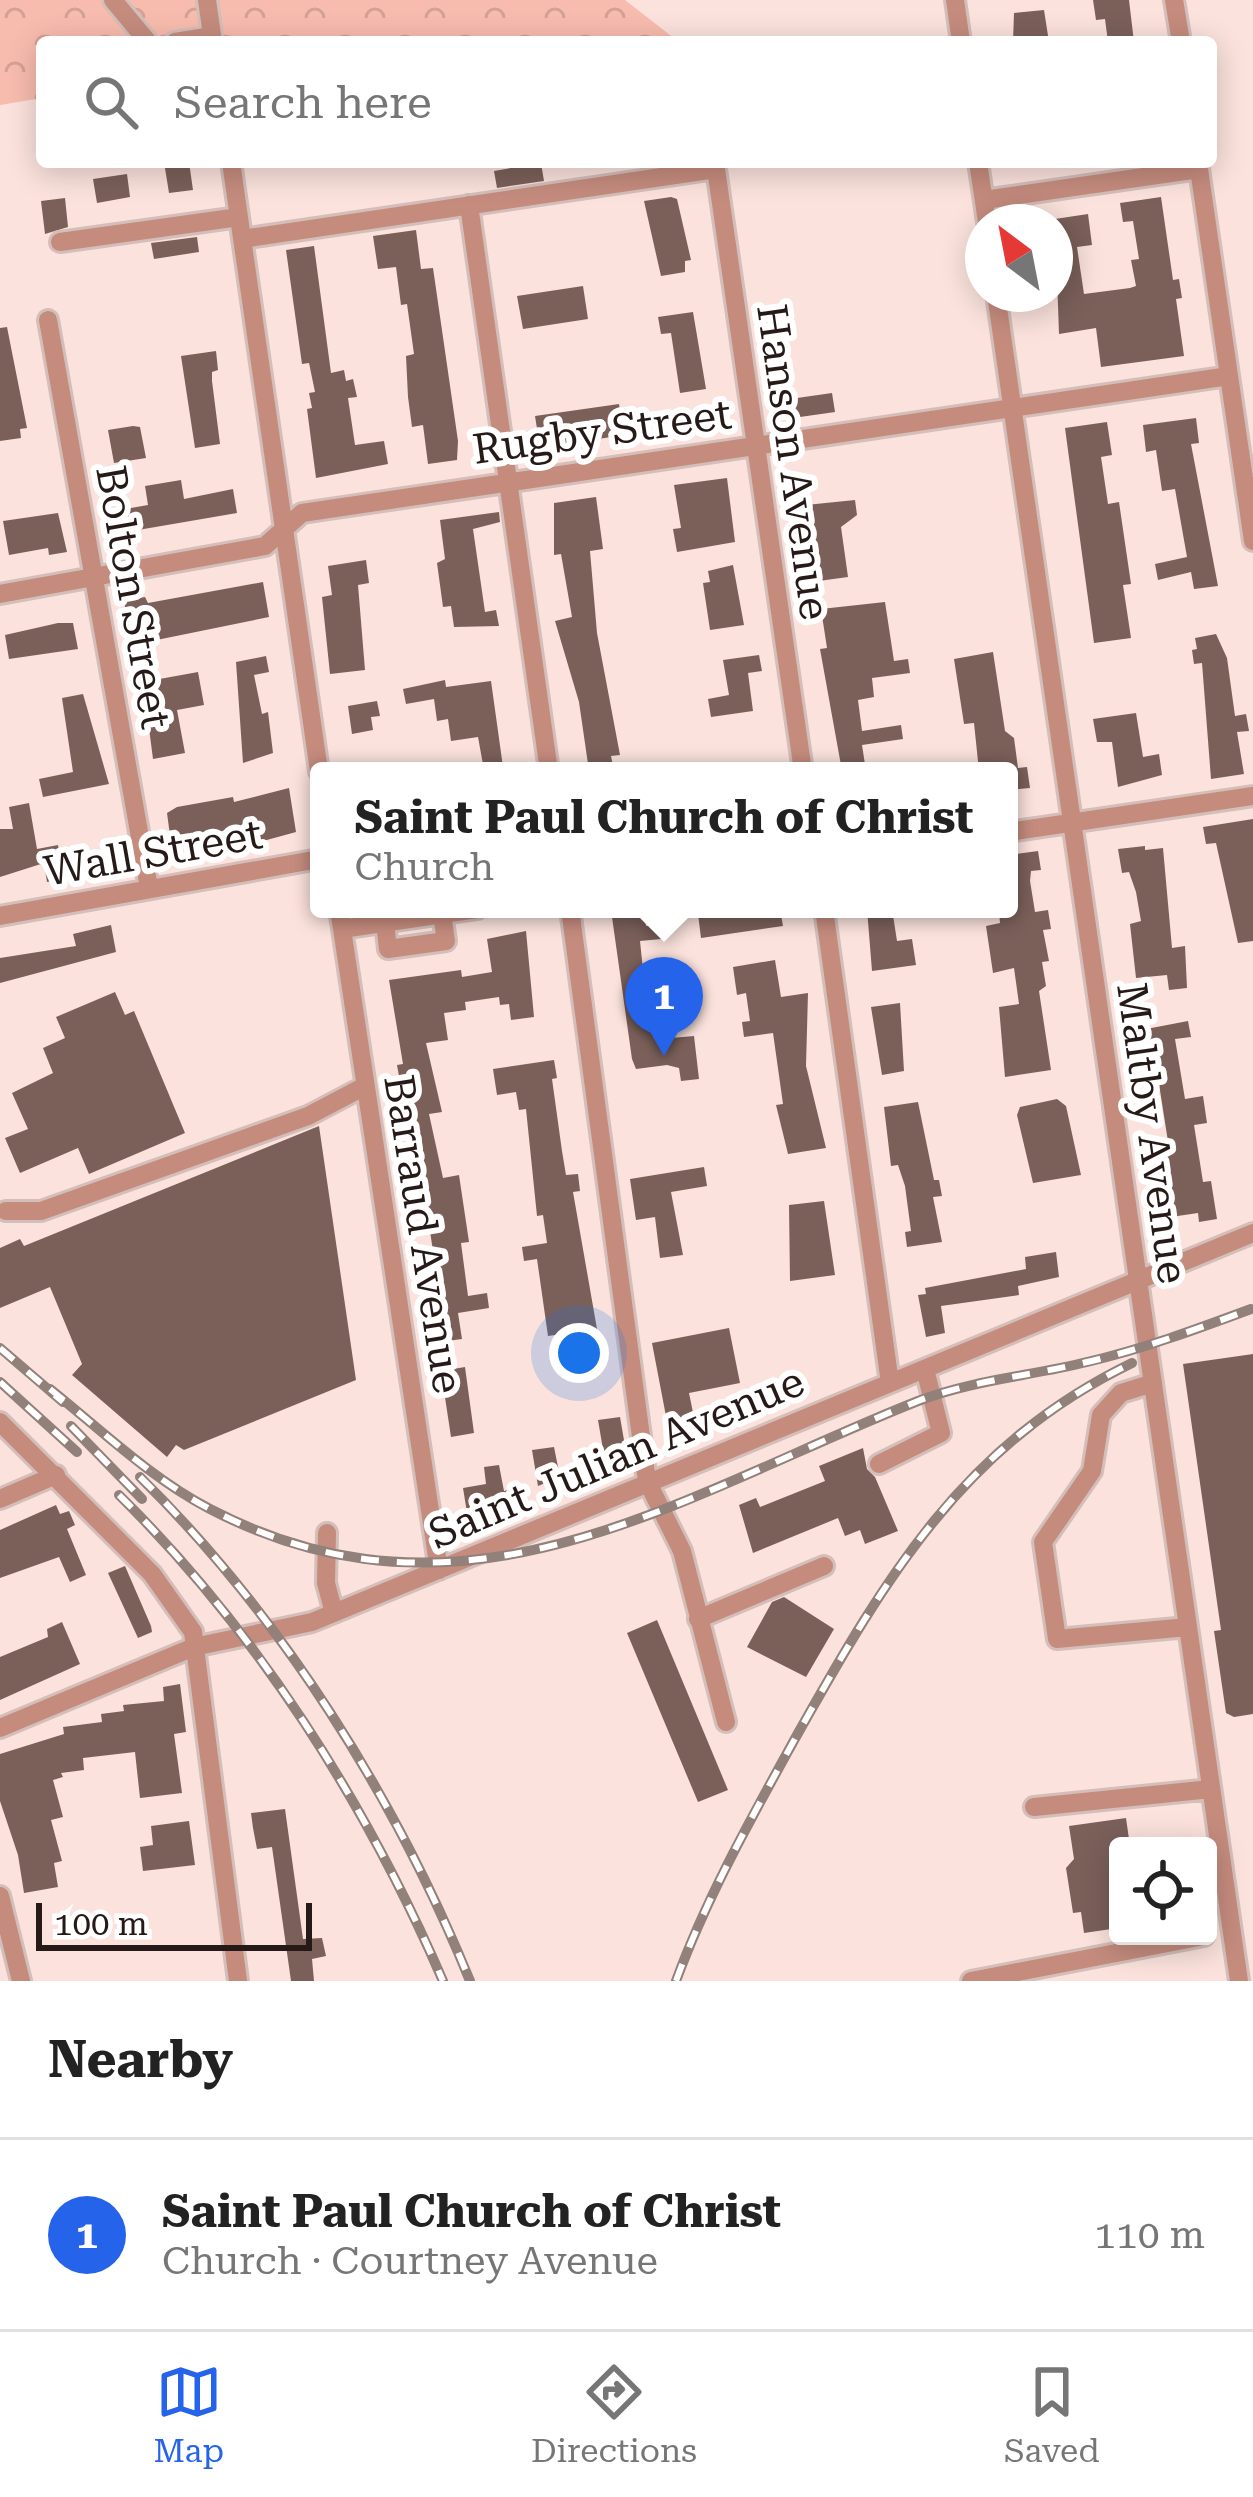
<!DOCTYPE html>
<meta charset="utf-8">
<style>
:root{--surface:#fff;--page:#f2f2f2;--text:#222;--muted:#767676;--line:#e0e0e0;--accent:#2563eb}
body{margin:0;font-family:"Roboto Serif",serif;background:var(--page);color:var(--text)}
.controls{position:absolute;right:36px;bottom:36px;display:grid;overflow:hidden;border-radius:12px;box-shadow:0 6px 30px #0003}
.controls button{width:108px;height:108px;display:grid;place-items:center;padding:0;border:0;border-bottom:3px solid var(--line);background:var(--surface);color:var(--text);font:60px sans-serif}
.compass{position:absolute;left:965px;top:204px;width:108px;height:108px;border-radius:50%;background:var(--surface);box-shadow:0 6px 30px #0003;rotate:328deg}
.scale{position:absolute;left:36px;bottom:30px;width:276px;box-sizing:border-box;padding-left:12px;border:6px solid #251a17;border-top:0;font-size:33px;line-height:42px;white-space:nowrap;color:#251a17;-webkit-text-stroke:9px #fff;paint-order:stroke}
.you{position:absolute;left:579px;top:1353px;width:42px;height:42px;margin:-30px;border:9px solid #fff;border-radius:50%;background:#1a73e8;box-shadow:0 0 0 18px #1a73e833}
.badge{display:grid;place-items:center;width:78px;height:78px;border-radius:50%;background:var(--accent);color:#fff;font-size:39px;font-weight:700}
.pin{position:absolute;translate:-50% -99px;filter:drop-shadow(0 3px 6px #0008)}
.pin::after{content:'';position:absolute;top:63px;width:42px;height:36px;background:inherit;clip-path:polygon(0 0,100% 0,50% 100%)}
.popup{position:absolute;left:310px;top:762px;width:708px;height:156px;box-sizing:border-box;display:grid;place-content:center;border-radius:12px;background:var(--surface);filter:drop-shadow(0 3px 9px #0005);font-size:39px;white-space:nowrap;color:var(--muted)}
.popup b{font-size:45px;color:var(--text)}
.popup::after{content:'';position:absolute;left:50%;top:100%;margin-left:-24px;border:24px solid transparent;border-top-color:var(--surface)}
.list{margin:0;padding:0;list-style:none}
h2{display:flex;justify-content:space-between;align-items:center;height:156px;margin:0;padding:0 48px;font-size:51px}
h2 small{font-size:39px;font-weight:400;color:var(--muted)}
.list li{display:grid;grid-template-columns:78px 1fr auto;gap:36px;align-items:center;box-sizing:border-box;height:192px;padding:0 48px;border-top:3px solid var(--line)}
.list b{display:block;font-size:45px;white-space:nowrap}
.list p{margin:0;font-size:39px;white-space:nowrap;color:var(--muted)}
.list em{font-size:39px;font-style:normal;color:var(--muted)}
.icon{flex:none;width:66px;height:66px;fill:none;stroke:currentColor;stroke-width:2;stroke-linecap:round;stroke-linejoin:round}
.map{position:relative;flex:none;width:1253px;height:1981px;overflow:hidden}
.search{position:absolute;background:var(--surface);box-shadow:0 6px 30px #0003;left:36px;right:36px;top:36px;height:132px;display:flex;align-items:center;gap:30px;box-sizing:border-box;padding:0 42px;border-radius:12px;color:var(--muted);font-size:45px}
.sheet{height:348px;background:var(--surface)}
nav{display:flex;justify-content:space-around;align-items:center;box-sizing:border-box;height:168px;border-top:3px solid var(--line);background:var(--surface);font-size:33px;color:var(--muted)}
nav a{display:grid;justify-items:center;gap:6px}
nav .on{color:var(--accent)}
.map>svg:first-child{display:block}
</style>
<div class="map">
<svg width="1253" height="1981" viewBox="0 0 1253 1981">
<defs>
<pattern id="park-crowns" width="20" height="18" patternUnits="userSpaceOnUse" patternTransform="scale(3)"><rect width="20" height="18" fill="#f8bcae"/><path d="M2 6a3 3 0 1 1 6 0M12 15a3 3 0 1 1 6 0" fill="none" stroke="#d4a195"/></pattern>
</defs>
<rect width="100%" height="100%" fill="#fbe2dc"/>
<path fill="url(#park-crowns)" d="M0,0H625L679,42H42V98L0,105Z"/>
<path fill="#7b605a" d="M1093,0H1129L1134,42H1108L1105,19L1096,20Z
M1044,10L1049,42H1013L1014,13Z
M164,162H189L193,190L169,193Z
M541,163L544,181L497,188L494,171Z
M127,174L130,197L97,203L93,179Z
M671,197L677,199L691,260L685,261V272L661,276L644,201Z
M1161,197L1173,280L1179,279L1182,298L1176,299L1184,356L1101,367L1096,328L1059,334L1055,219L1088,214L1092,245L1077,247L1084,294L1130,288L1136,286L1131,260L1139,259L1133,221L1123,222L1120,203Z
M65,198L68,227L45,234L41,201Z
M416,230L421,269L433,268L458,441L457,460L428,464L423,425L412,427L408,397L406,356L414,354L407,304L401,305L396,267L378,269L373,236Z
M197,237L199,252L154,259L151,243Z
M314,246L331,373L344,370L346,381L353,379L357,397L348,398L355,445L384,441L388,464L316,478L307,409L312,408L309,393L315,392L309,363L302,364L286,250Z
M583,286L588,319L523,329L517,296Z
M693,312L706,389L680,393L671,333L661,334L658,317Z
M7,327L27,428L20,429L21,438L0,441V328Z
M216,351L218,370L212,372V381L220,444L195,448L181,356Z
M832,393L835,412L793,418L790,399Z
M619,404L624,435L540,448L535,416Z
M1196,418L1199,443L1191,444L1218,586L1194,589L1191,572L1158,580L1155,564L1187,557L1175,489L1162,491L1156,450L1146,452L1143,425Z
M1107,422L1112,455L1101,457L1108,504L1119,502L1131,584L1123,585L1131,638L1094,643L1065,428Z
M133,426L140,427L146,458L114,463L108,430Z
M727,478L735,542L677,552L673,529L681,528L674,485Z
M181,480L184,499L233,489L237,513L138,530L134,539L119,542L113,536L108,512L148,505L145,486Z
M596,497L603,549L590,551L597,633L620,755L611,756L614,771H589L579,702L555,621L572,617L561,554L554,555V503Z
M855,500L857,515L841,527L848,577L804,583L799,546L812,544L806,505Z
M499,512L500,522L473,529L485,612L496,610L499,626L454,627L451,606L443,607L437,563L445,559L440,520Z
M58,513L67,552L49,555L48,548L9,555L3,521Z
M366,560L369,583L358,585L365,670L330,674L322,597L332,595L328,566Z
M733,565L744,625L710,630L703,583L710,582L708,571Z
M263,582L269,617L132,645L130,640L124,601L145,597L148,603Z
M885,602L894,661L908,659L910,673L872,678L874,697L858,700L862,731L901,725L903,739L862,745L866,771H842L820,649L827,648L821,609Z
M58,623H73L78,649L9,659L5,635Z
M1216,634L1227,658L1235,716L1246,714L1249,731L1237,732L1244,774L1211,779L1202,663L1194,664L1192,650L1197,649L1195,638Z
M993,652L1005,731L1014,738L1018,768L1027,767L1030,788L1009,790V771H979L974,723L964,724L954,659Z
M759,655L762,671L748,673L753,711L711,717L708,699L729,695L723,660Z
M266,656L269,672L254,675L262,714L268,712L273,753L243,763L236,662Z
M198,672L204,705L177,710L185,753L153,759L143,682Z
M445,680L446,687L491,681L503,767L484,770L478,737L451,741L448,719L437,721L434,699L406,704L403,689Z
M83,694L109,784L43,797L39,779L73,772L62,698Z
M377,701L380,716L371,717L373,730L352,734L348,706Z
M1136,713L1143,757L1159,754L1162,775L1118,787L1112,742H1097L1093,719Z
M289,788L296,832L252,844L248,825L171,843L167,813L177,807L233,797L234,802Z
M29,803L37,849L58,845L64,879L47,882L44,863L0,877V829H13L9,807Z
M1253,819V941L1238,943L1216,843L1206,844L1203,827Z
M1145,846V850L1163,848L1172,948L1185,946L1187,988L1169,990L1167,975L1136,978L1130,924L1141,921L1136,892L1129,872L1122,873L1118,849Z
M1038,851L1041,870L1031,871L1030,881L1035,912L1048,910L1051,929L1043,930L1049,961L1042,962L1046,986L1039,991L1051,1070L1005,1077L999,1007L1019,1004L1014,968L993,973L986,926L1000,923L999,912L1011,909L1009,855Z
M740,909H780L783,926L701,938L698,914Z
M867,909H892L897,941L912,939L916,965L872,971Z
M644,913L646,926L659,925L661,939L640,941L646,999L657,998L660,1039L694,1036L699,1079L681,1081L679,1068L667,1065L636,1069L632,1059L612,917Z
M111,925L116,952L0,983V958L76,946L73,934Z
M526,931L534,1017L511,1020L509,1004L500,1005L499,997L465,1002L466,1010L444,1013L448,1040L426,1043L442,1112L429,1114L443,1178L459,1175L469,1242L461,1243L468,1296L487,1293L489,1308L458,1313L462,1339L447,1341L446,1334L429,1337L426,1318L431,1317L419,1266L435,1264L426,1205L418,1206L415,1182L423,1180L417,1152L413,1153L405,1117L396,1119L394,1102L403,1099L397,1065L403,1064L389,980L461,970L462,977L492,972L487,939Z
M775,960L781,997L808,993L806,1066L826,1148L788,1154L776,1105L783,1104L773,1033L744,1037L742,1022L750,1021L746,993L737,995L733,967Z
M115,992L125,1015L134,1011L185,1133L89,1174L78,1148L20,1173L5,1138L28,1129L12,1093L53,1073L43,1048L65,1038L56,1017Z
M900,1003L904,1071L882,1075L871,1007Z
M1188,1021L1191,1037L1175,1039L1185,1099L1203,1096L1207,1123L1194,1125L1203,1182L1211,1181L1217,1219L1199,1222L1198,1213L1164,1218L1154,1150L1169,1148L1159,1084L1148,1085L1141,1030Z
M554,1060L557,1078L552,1079L562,1151L566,1175L578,1174L580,1191L573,1192L597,1329L548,1336L537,1259L524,1261L522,1247L547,1243L543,1215L537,1216L526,1109L519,1110L516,1092L497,1095L493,1069Z
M1057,1099L1066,1106L1081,1175L1033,1183L1017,1115L1020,1107Z
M918,1102L934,1180H939L942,1196L933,1197L942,1242L907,1247L905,1232L911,1231L905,1186L898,1165L891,1166L884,1107Z
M319,1126L356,1380L184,1450L176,1445L167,1457L72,1375L82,1364L50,1287L0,1308V1248L20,1239L24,1246Z
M704,1167L707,1186L671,1192L683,1255L660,1258L655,1217L636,1220L630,1179Z
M824,1201L835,1275L790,1281L789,1205Z
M1056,1252L1059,1277L1018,1286L1019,1295L941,1306L945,1333L926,1337L918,1295L926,1294L925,1288L1026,1269L1025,1257Z
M729,1328L740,1383L689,1393L696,1427L669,1432L652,1343Z
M1253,1354V1714L1234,1717L1226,1713L1214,1631L1221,1630L1183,1364Z
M465,1367L474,1433L451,1437L441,1371Z
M620,1417L629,1469L607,1473L598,1420Z
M554,1447L560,1477L538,1486L532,1450Z
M863,1448L867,1469L875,1477L898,1531L865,1544L860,1530L845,1536L838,1518L753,1553L739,1505L756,1498L760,1507L825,1481L819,1466Z
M499,1465L504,1491L513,1489L516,1507L469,1525L463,1488L486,1484L484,1467Z
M56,1505L60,1514L69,1511L75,1525L67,1529L86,1575L70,1582L59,1557L0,1578V1530Z
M125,1566L151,1626L152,1632L138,1638L108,1573Z
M784,1597L834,1629L806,1677L747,1647L772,1602Z
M657,1620L728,1790L698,1802L627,1633Z
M62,1622L80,1664L0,1700V1657L48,1637L47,1629Z
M180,1684L186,1732L174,1734L182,1793L140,1798L135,1752L83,1758L84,1770L61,1773L63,1777L53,1780L63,1817L51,1820L62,1861L54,1863L58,1887L24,1893L18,1855L0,1801V1754L64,1734L63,1727L102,1722L101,1714L124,1711L123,1705L164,1701L163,1687Z
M285,1809L303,1939L322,1938L326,1956L312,1959L314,1981H291L272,1847L257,1849L253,1828L251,1813Z
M1126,1818L1130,1846H1118V1928L1084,1933L1081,1912L1073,1913L1066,1868L1074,1859L1069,1826Z
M189,1821L195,1865L143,1871L140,1847L153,1845L151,1826Z"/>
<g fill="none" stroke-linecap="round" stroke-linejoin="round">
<g stroke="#d4beb9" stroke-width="24">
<path id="minor" d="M113,0L148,42
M207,0L213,42
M955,0L961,42
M1174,0L1181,42
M175,42L212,36
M231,162L319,771
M715,162L803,771
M978,162L987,222
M1198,162L1253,541
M984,200L1199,169
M469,205L549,771
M242,239L716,169
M60,242L239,217
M996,294L1239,1981
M48,320L149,888
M0,594L265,546L302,513L1229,376
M1009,832L1253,796
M339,909L439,1570
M570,909L647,1481L682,1551L726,1722
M824,909L890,1383
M0,916L319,859
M385,923L388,949L446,941L442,914
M342,929L477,909
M6,1211H41L308,1116L365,1086
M1153,1383L1121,1393L1101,1415L1092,1471L1043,1542L1057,1639L1188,1627
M0,1422L152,1574L193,1632L238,1981
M879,1464L941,1433L925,1369
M0,1499L56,1475
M327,1533L326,1583L334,1613
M698,1619L824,1566
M0,1728L194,1647L312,1622L1253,1233
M1034,1807L1211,1789
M0,1896L21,1981
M971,1981L1204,1936"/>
</g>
<use href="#minor" stroke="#c58c7e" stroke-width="18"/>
<g stroke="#92807b" stroke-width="10">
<path id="rail" d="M0,1348L63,1402
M0,1382L77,1452
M50,1389C101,1430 152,1479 210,1509C468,1643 680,1495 918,1401C973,1380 1030,1376 1087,1362C1143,1349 1197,1329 1251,1309
M71,1426L142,1499
M140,1477C282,1617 395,1797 470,1981
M119,1495C258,1632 366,1803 443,1981
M676,1981C707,1896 753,1815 797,1735C886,1577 963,1445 1132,1363"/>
</g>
<use href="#rail" stroke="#fff" stroke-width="6" stroke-dasharray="18" stroke-linecap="butt"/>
</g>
<g text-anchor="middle" stroke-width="12" stroke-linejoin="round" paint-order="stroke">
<g font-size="42" fill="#251a17" stroke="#fff">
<text transform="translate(602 431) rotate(-8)" y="15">Rugby Street</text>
<text transform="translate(794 462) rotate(82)" y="15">Hanson Avenue</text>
<text transform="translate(134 597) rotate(80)" y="15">Bolton Street</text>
<text transform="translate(153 852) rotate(-10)" y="15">Wall Street</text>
<text transform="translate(1153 1133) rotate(82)" y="15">Maltby Avenue</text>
<text transform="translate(424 1234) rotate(81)" y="15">Barraud Avenue</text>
<text transform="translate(616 1457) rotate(-23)" y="15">Saint Julian Avenue</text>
</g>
</g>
</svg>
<div class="controls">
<button><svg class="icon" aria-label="locate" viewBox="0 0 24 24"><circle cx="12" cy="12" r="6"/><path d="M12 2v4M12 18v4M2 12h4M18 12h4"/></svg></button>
</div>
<svg class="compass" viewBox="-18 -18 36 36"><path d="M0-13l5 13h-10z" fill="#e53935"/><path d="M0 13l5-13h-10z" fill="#767676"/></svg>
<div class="scale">100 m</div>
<div class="you"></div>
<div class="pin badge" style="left:664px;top:1056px">1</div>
<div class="popup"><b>Saint Paul Church of Christ</b>Church</div>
<div class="search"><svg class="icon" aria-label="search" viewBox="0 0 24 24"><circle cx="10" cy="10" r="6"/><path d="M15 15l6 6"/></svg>Search here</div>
</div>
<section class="sheet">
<h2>Nearby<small></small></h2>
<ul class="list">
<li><span class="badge">1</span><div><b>Saint Paul Church of Christ</b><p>Church · Courtney Avenue</p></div><em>110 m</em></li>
</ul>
</section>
<nav>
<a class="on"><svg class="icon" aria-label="map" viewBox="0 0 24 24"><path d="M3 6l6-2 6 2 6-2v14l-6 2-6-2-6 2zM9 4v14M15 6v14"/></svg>Map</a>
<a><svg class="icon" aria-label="directions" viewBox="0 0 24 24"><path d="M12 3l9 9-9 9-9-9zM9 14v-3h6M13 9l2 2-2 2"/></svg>Directions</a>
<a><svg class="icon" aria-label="saved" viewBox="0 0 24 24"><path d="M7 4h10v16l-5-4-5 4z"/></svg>Saved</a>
</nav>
